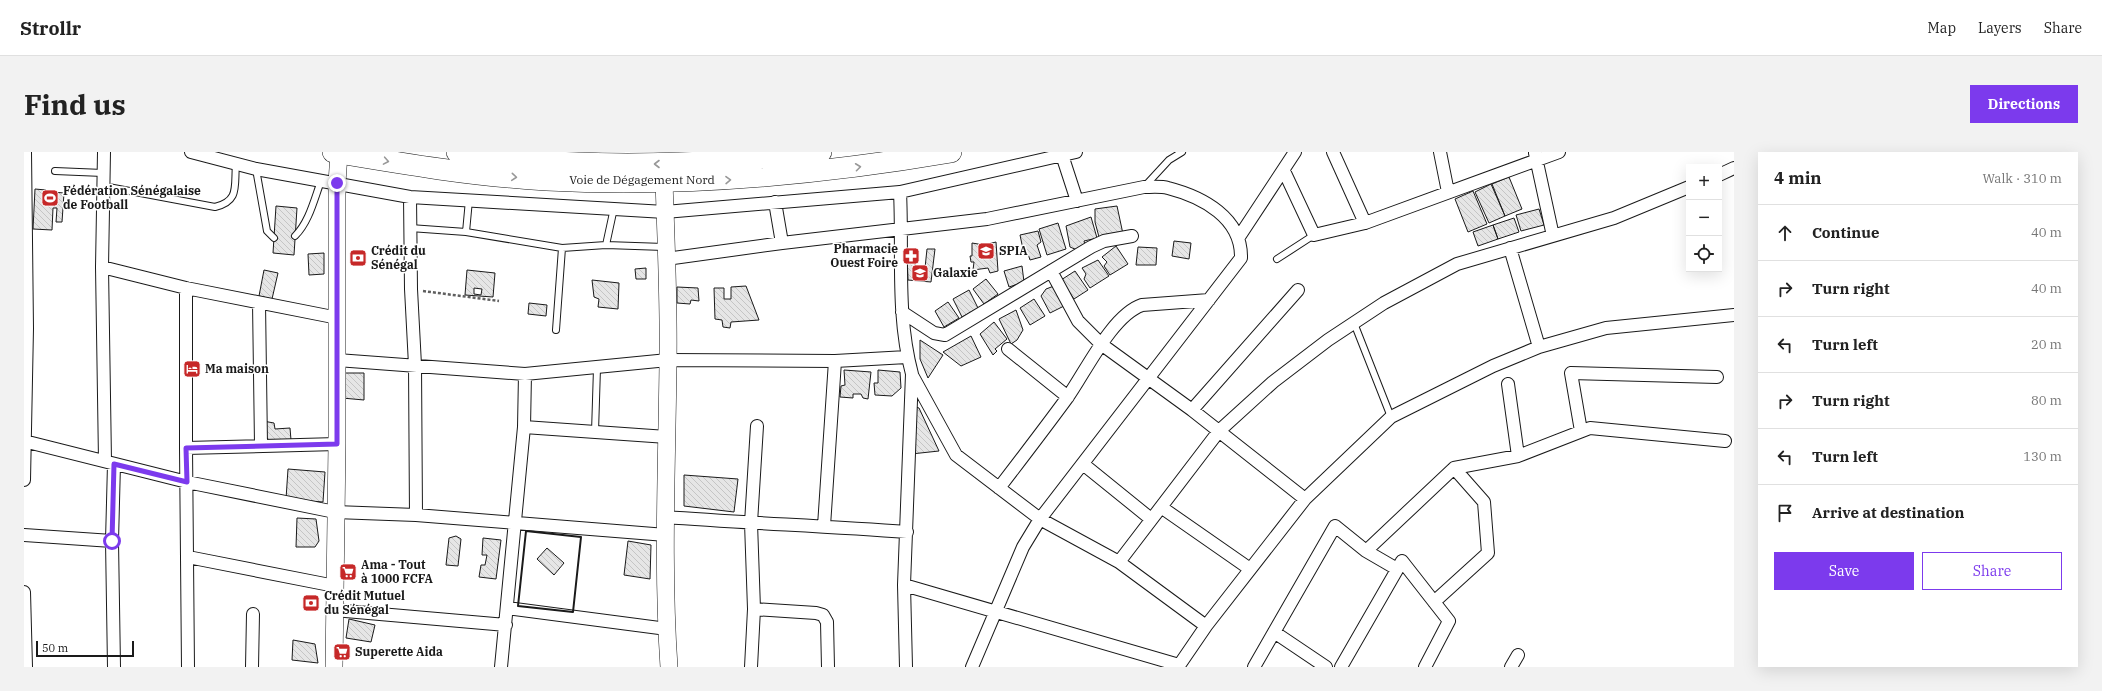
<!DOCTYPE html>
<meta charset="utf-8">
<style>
:root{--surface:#fff;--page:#f2f2f2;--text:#222;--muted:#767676;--line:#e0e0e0;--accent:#7c3aed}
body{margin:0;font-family:"IBM Plex Serif",serif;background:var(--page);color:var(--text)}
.controls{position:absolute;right:12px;top:12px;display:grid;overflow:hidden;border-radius:0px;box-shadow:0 4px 16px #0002}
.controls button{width:36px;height:36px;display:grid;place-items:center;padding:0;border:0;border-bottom:1px solid var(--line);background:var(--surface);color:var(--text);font:20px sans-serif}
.scale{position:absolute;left:12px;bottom:10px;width:98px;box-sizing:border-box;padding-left:4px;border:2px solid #1a1a1a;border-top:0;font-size:11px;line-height:14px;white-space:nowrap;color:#1a1a1a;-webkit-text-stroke:3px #fff;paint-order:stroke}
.stop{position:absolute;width:12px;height:12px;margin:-9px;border:3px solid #7c3aed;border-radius:50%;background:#fff}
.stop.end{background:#7c3aed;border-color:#fff;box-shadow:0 1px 4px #0008}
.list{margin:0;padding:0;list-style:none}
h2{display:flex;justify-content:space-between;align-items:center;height:52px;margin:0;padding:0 16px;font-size:17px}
h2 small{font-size:13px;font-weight:400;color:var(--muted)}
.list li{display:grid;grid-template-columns:26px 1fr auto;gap:12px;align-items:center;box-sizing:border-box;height:56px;padding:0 16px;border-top:1px solid var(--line)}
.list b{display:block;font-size:15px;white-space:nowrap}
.list em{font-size:13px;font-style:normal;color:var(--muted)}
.actions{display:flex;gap:8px;padding:12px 16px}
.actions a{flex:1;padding:9px 0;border:1px solid var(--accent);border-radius:0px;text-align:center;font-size:14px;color:var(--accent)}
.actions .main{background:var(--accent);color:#fff}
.icon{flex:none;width:22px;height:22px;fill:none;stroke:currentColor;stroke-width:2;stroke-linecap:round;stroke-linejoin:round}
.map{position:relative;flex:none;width:1710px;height:515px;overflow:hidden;border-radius:0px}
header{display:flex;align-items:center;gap:24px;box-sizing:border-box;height:56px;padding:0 20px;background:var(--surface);border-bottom:1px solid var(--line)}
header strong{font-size:19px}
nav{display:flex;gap:22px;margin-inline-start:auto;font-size:14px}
.intro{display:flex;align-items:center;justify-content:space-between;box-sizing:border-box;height:96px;padding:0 24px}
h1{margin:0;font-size:28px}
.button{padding:10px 18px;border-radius:0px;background:var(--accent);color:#fff;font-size:14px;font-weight:700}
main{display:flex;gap:24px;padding:0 24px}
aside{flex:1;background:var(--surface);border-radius:0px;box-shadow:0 4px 16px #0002}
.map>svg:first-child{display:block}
</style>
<header>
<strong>Strollr</strong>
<nav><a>Map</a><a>Layers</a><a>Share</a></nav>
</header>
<div class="intro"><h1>Find us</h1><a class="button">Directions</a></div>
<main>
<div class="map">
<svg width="1710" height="515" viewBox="0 0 1710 515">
<defs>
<pattern id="building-back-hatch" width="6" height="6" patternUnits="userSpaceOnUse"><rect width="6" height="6" fill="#e6e6e6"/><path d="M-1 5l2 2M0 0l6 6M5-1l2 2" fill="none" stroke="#c5c5c5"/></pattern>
</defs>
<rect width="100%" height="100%" fill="#fff"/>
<path fill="url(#building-back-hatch)" stroke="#1a1a1a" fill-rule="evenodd" d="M1485,25L1498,57L1481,64L1468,32Z
M1467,32L1481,64L1465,71L1451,40Z
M11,37L22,38V42L28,43L29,40L40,41L38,70H32L33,56H29L28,78L9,77Z
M1449,39L1463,72L1444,80L1431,47Z
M252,54L273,56L270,103L249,101Z
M1093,54L1099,82L1075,85L1071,70V57Z
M1515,57L1520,73L1497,79L1492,63Z
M1067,65L1073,86L1060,89L1061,93L1053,98L1046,95L1042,74Z
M1490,66L1495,80L1474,87L1469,73Z
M1034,71L1042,97L1023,103L1015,77Z
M1469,73L1474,87L1454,94L1449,80Z
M1014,79L1017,90L1013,93L1017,105L1006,108L1004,102H1000L996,83Z
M1150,89L1167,91L1165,107L1148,104Z
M972,90L974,119L966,121L964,116L949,118L950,110H947L946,104H948V91L960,93Z
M1092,94L1104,112L1086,123L1080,114L1083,110L1078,105Z
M1114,95L1133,96L1132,113H1112Z
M903,97H911L907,130L884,128L883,102H891V116H901Z
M300,101V122L285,123L284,102Z
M1074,108L1085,124L1066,136L1060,127L1062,122L1058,116Z
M998,114L1000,130L985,135L980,119Z
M622,116V127H612L611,117Z
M240,118L254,121L248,147L235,144Z
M443,118L471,121L469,145L441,143ZM450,136L458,137L457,143L450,142Z
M1051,119L1064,138L1050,147L1037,128Z
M962,127L974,142L960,152L949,137Z
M568,128L595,131L594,157L574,155L575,147L570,145Z
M722,134L735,168L707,170L706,176L699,175L698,168L691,167L690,136H700V147H707V135Z
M1030,134L1040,154L1026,161L1017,144L1022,137Z
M653,135L674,136L675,149L667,148L666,152L653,151Z
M945,138L954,156L938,165L929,147Z
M1010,147L1021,164L1006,173L996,156Z
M924,150L935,166L920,175L911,159Z
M505,151L523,153L522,164L504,162Z
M992,158L999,178L993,188L987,192L975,167Z
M970,170L983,187L971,197L973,199L969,203L956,182Z
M947,184L957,205L937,214L919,200Z
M896,188L919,203L904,226L896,207Z
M820,218L847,220L844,247L839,246L837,242H829V246L816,245L817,234L821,233Z
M854,218L876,220L877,236L868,244L851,243L850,231H854Z
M316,221H340V248L318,246Z
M888,254L895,256L915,299L887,302Z
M239,269L250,271L251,277L266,276L267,288H239Z
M264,317L301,320L299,350L262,347Z
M660,323L714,327L710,360L660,354Z
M273,366L292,367L295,389L291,395H272Z
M432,384L437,387L434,414L422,413L425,386Z
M459,386L477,388L472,427L455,425L457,413H461L463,403H458Z
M604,389L627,393L626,427L600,423Z
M523,396L540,411L530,423L513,407Z
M325,467L351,473L347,490L322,486Z
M269,488L291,492L294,511L268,508Z"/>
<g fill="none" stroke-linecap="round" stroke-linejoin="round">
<g stroke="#1a1a1a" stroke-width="8">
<path id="lane" d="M232,17L243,79L250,86
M31,19L79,21
M79,34L191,55C216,49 210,34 212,12
M1121,34L1145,8L1158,0
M386,76L442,80L538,96L582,93L590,56
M442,80L445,48
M271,84C285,70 290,48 297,29
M582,93L640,95
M1253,107L1290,83
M1330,171L1367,265
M532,178L538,96
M571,280L573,216"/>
</g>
<g stroke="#1a1a1a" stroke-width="14">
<path id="street" d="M80,0L78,115L81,309
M167,0L232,17L386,45L641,60L876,40L1052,0
M1309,0L1341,71
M1416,0L1424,40
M1511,1L1529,84
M1038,3L1053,49
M1260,19L1290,83L1341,71L1535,0
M1695,23L1710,16
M876,40C879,100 872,163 888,222L880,433L882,515
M386,45L387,137L391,213L392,363
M751,50L758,91
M1215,85L1271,0
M1486,96L1515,195
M642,107L758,91L963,67L1120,35C1127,35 1137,34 1144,36C1179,45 1218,66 1217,106L1016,367L999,395L948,515
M78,115L162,136L314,166
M1027,119L1054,169L1077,192L1168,258L1281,347
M162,136V296L164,515
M235,151L237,293
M878,160L910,181L921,183L1067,95L1080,89L1108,84
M984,197L1044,245
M313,208L501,222L644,208L811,209L883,205
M888,223L932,303L1016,367L1095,410L1182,474
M1484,232L1494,304
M1168,258L1274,138
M500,275L643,285
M1557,279L1547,221L1693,225
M0,289L163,330L311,360L392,363L642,383
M162,296L313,292
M1059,312L1127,367
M0,328L3,176L1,0
M975,336C998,306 1021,276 1043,246C1061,221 1088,163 1118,153L1185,148
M1137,355L1226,417
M641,365C722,371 802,374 883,380
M800,374L811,209
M0,383L88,389
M1342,399L1430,316L1494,304L1566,276L1701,289
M164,405L311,434
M1095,410L1195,279L1249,230L1304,188L1360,151L1433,112L1590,66L1665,35
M880,433L1155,513
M0,440L2,515
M1410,450L1464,401L1460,350L1430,316
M483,456L643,477
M730,457L792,461L799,463L803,470L804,515
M310,458L482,473
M1250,480L1302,515
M90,515L88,389L90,312
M228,515L229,462
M477,515L500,275L501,222
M727,515L730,457L727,371L733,274
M1154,515L1182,474L1281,347L1367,265L1469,214L1515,195L1582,176L1710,163
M1230,515L1311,374L1342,399L1373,417
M1317,515L1378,409L1425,469L1401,515
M1487,515L1494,503"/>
</g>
<g stroke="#1a1a1a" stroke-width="18">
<path id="secondary" d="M640,29C642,89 645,150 644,210C643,312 638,413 645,515
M310,515L313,292V31L315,1"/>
</g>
<g stroke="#1a1a1a" stroke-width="22">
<path id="highway" d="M309,0C380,12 451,24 523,28C659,35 793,23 927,0
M433,0C553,18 677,14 797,0"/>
</g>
<path stroke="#5f5f5f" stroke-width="2.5" stroke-dasharray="3 2" stroke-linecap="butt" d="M399,139L475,149"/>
<use href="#lane" stroke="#fff" stroke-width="6"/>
<use href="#street" stroke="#fff" stroke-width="12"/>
<use href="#secondary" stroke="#fff" stroke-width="17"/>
<use href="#highway" stroke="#fff" stroke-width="21"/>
<path stroke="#1a1a1a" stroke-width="2" d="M502,379L557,385L549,460L494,454Z"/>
</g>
<defs><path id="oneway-chevron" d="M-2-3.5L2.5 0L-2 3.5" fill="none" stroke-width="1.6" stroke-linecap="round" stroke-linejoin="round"/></defs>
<g stroke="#989898">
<use href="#oneway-chevron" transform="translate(362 9) rotate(10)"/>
<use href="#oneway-chevron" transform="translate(633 12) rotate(-180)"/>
<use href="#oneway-chevron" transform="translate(834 15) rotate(-7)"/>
<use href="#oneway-chevron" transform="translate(490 25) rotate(5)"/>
<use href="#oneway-chevron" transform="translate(704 28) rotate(-1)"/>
</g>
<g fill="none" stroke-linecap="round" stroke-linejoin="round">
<path stroke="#7c3aed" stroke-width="5" d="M88,389L90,312L163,330L162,296L313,292V31"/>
</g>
<defs>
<g id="stadium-square" transform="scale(0.9)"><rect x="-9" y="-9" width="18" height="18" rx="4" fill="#c62828" stroke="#fff"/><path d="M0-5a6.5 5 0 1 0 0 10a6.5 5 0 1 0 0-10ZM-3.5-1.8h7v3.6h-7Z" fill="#fff"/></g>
<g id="university-square" transform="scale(0.9)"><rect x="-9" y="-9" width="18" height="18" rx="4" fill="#c62828" stroke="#fff"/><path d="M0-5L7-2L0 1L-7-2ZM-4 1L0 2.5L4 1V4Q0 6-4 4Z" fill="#fff"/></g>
<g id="pharmacy-square" transform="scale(0.9)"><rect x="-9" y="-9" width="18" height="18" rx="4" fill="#c62828" stroke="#fff"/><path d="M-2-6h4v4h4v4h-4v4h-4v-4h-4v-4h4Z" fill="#fff"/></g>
<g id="bank-square" transform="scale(0.9)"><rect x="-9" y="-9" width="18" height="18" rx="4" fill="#c62828" stroke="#fff"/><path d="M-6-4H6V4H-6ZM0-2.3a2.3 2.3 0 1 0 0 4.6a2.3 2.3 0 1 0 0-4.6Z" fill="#fff"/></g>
<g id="hotel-square" transform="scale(0.9)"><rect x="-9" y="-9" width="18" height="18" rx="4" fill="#c62828" stroke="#fff"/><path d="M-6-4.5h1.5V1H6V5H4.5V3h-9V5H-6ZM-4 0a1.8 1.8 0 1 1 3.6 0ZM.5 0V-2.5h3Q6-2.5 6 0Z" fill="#fff"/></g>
<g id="supermarket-square" transform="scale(0.9)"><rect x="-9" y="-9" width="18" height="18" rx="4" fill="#c62828" stroke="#fff"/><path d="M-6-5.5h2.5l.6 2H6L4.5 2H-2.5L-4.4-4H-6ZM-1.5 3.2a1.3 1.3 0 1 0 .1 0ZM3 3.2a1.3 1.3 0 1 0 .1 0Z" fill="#fff"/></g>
</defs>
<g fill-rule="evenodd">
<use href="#stadium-square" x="26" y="46"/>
<use href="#university-square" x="962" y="99"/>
<use href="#pharmacy-square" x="887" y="104"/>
<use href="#bank-square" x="334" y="106"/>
<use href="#university-square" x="896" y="121"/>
<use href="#hotel-square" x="168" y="217"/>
<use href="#supermarket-square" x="324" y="420"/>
<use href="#bank-square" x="287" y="451"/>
<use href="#supermarket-square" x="318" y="500"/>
</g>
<g text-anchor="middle" stroke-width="3" stroke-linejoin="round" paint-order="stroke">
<g font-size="12" fill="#1a1a1a" stroke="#fff">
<text x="618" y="32">Voie de Dégagement Nord</text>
</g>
<g font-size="12" font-weight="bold" fill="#1a1a1a" stroke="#fff" text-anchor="start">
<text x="39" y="43">Fédération Sénégalaise<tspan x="39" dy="14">de Football</tspan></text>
<text x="874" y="101" text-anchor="end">Pharmacie<tspan x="874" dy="14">Ouest Foire</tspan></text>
<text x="347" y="103">Crédit du<tspan x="347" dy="14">Sénégal</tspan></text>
<text x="975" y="103">SPIA</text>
<text x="909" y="125">Galaxie</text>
<text x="181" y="221">Ma maison</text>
<text x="337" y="417">Ama - Tout<tspan x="337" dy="14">à 1000 FCFA</tspan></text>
<text x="300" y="448">Crédit Mutuel<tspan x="300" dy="14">du Sénégal</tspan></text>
<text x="331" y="504">Superette Aida</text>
</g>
</g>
</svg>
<div class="controls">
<button>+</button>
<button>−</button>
<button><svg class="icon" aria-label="locate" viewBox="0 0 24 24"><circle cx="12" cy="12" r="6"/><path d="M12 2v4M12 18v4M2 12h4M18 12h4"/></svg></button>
</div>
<div class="scale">50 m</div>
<div class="stop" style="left:88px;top:389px"></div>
<div class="stop end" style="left:313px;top:31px"></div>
</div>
<aside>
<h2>4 min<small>Walk · 310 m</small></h2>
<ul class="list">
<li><svg class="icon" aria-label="ahead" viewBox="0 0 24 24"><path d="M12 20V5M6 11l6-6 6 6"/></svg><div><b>Continue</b></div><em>40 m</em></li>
<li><svg class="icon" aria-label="right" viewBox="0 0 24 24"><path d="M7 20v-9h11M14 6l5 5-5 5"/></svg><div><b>Turn right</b></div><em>40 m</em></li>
<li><svg class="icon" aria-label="left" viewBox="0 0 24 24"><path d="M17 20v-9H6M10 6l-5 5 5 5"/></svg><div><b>Turn left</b></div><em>20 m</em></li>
<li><svg class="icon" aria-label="right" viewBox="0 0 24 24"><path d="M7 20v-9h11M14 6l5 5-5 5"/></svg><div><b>Turn right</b></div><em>80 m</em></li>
<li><svg class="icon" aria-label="left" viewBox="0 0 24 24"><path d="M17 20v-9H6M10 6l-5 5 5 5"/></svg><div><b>Turn left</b></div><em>130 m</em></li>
<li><svg class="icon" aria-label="arrive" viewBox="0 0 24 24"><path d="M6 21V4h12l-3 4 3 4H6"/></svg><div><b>Arrive at destination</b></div></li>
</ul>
<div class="actions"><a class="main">Save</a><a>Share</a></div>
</aside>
</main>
